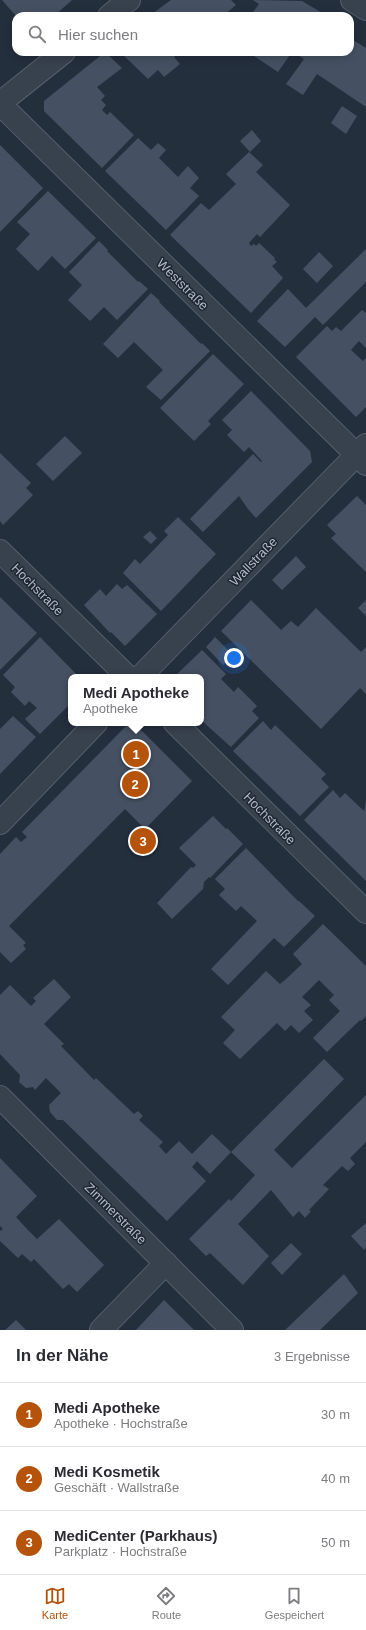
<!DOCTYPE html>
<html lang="de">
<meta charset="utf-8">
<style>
:root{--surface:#fff;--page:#f7f7f7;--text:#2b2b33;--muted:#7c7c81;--line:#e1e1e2;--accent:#b45309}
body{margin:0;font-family:Helvetica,sans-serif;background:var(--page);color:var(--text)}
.you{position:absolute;left:234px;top:658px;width:14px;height:14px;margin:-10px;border:3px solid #fff;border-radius:50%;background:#1a73e8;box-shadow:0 0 0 6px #1a73e833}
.badge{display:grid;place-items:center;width:26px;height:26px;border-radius:50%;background:var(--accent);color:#fff;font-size:13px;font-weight:700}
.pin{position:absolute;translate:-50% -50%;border:2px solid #fff;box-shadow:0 1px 4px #0006}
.popup{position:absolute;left:68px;top:674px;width:136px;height:52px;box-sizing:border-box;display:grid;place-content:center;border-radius:8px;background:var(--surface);filter:drop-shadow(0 1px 3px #0005);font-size:13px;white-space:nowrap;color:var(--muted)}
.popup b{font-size:15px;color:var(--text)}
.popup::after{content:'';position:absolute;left:50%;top:100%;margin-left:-8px;border:8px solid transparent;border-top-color:var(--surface)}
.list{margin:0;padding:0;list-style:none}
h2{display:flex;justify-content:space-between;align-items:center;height:52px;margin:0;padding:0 16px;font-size:17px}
h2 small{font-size:13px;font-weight:400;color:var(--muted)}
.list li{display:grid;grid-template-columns:26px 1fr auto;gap:12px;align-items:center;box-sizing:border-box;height:64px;padding:0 16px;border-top:1px solid var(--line)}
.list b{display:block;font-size:15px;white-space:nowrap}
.list p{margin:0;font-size:13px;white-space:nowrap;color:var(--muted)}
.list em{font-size:13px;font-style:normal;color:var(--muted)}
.icon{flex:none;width:22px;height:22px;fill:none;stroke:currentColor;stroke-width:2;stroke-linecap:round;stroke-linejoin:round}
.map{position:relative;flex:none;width:366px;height:1330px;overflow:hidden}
.search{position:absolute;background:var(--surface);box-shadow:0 2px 10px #0003;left:12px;right:12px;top:12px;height:44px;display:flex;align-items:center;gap:10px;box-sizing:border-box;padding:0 14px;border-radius:12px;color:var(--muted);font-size:15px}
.sheet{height:244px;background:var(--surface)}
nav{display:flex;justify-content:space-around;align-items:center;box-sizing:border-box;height:56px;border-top:1px solid var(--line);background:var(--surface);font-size:11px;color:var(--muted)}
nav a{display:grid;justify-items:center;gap:2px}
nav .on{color:var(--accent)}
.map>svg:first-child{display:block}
</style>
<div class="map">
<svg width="366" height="1330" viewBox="0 0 366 1330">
<rect width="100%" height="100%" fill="#242f3e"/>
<path fill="#455162" d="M2,0H72L54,16H16Z
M171,0H231L236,5L223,16H149Z
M253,0L302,1L327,16H250L259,4Z
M350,38L366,48V107L317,74L303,95L286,84L304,59L293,52H350Z
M105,52L122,68L97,87L105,96L101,100L106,105L102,110L107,115L110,112L134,135L102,168L44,111V101Z
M120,52H181L174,57L180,64L164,77L158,70L148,79Z
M248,52H292L278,72Z
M342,106L357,116L346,134L331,123Z
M252,130L261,141L250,152L240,141Z
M138,138L151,150L158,143L166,150L159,158L178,177L188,166L199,178L190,188L199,196L166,230L105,171Z
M0,145L43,188L0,232Z
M249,152L263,165L256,172L290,205L260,237L257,234L249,243L251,246L254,244L256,246L259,243L275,258L274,259L277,262L272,266L283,278L251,313L170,235L201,203L209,210L236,184L226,174Z
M48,191L96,238L65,269L52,256L38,271L16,249L30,234L17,222Z
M99,241L108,250L107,251L138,282L139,281L148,289L117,320L104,307L90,321L68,300L82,285L69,272Z
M366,249V282L323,325L315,317L285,347L257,321L288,289L306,308Z
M319,252L333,266L317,283L303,269Z
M151,293L160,301L159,302L201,344L202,343L210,351L161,400L146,387L163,370L134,342L118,358L103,344Z
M362,310L366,313V348L359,341L351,350L363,361L366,358V407L356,417L296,357L327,326L332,331L336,327L341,331Z
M213,354L244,384L208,421L211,424L194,441L160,408Z
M251,391L310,451L312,462L256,518L248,509L239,496L203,532L190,519L253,454L261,462L262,461L249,447L244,452L227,435L232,430L222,420Z
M65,436L82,453L53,481L36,464Z
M0,453L31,483L26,488L33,495L3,525L0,521Z
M357,496L366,505V572L331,538L336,534L327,525Z
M178,517L216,554L161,611L123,573L135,559L140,564L168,535L164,531Z
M150,531L157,538L151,544L143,537Z
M296,556L306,567L282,590L272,580Z
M117,584L122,589L127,585L157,614L125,646L111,632L110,633L84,605L100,589L106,596Z
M0,597L37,633L0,670Z
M251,600L281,630L291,621L298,627L316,608L361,652L366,647V694L360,688L321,729L221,631Z
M366,600V616L358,608Z
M40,637L79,677H71V703L40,734L25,719L37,708L29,701L25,706L11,692L15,687L3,675Z
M215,637L233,655L223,665L206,647Z
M202,650L226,674L221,679L234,692L238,687L257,706L252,711L259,718L231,747L201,720V677H174Z
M13,716L36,737L0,774V729Z
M263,721L271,730L275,725L326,774L321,779L329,787L300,816L233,751Z
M129,723H134L192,781L145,829L125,809L9,926L26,943L23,945L26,949L11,963L0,952V854L16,837L21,842L27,837L22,832Z
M333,790L340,798L345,793L364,811L366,801V881L304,820Z
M213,816L226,829L227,828L243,844L210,878L209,877L204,882L203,889L172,919L157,903L191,867L193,868L196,865L179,848Z
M246,848L298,901H299L315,916L284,947L274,938L228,985L211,969L257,921L241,906L236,911L219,895L225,889L215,879Z
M323,924L366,966V1016L361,1021L360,1020L327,1052L313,1038L340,1011L329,1000L334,995L319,980L302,997L311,1005L304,1011L313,1020L299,1033L291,1025L285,1031L277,1023L240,1059L223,1043L235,1030L221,1017L266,971L280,984L285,980L302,964L293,954Z
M54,979L71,997L44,1024L64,1044L61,1046L94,1080L96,1078L134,1114L138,1111L143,1116L139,1120L163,1142L159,1146L166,1154L179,1141L192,1154L212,1134L231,1152L210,1174L197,1161L192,1167L206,1181L167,1221L63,1120H57L50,1112L49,1105L61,1093L46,1078L35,1090L33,1087L26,1088L19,1082L20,1075L0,1054V995L10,985L31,1006L36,1001L33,998Z
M324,1059L344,1079L274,1150L292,1168L366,1095V1142L350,1158L355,1164L348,1171L342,1166L323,1185L329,1189L309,1210L311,1211L305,1218L299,1211L293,1217L271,1190L238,1224L269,1256L243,1285L210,1253L206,1256L189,1239L229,1199L231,1201L255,1175L231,1152Z
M0,1158L37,1196L16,1217L26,1228L37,1239L59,1219L104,1265L77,1292L69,1284L63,1289L34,1259L31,1262L22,1254L18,1258L0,1241V1231L3,1229L0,1226Z
M366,1223V1247L364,1250L351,1236Z
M291,1243L302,1254L282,1275L271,1263Z
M344,1274L358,1293L320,1330H285Z
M164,1300L194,1330H136Z
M16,1320L26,1330H5Z"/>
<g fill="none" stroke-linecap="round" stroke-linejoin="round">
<g stroke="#565f6c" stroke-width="24">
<path id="street" d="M352,0L366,9
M109,16L129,0
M0,103L64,52
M0,104L366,464
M0,551L128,677
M140,677L366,445
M175,723L366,912
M0,823L96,723
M0,1097L232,1330
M101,1330L166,1263"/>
</g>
<use href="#street" stroke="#38414e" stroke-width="22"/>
</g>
<g text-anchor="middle" stroke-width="3" stroke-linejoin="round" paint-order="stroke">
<g font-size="13" fill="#b4bcc9" stroke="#1d2633">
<text transform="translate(183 284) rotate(45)" y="5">Weststraße</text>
<text transform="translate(253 561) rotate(-46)" y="5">Wallstraße</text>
<text transform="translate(38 589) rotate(45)" y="5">Hochstraße</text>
<text transform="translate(270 818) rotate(45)" y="5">Hochstraße</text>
<text transform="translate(116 1213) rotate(45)" y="5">Zimmerstraße</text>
</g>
</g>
</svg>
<div class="you"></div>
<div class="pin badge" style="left:136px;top:754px">1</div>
<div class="popup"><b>Medi Apotheke</b>Apotheke</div>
<div class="pin badge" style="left:135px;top:784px">2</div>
<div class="pin badge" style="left:143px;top:841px">3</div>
<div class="search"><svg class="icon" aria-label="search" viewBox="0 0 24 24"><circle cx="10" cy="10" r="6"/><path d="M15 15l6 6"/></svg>Hier suchen</div>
</div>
<section class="sheet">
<h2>In der Nähe<small>3 Ergebnisse</small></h2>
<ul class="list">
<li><span class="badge">1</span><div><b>Medi Apotheke</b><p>Apotheke · Hochstraße</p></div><em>30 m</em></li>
<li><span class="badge">2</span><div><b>Medi Kosmetik</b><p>Geschäft · Wallstraße</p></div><em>40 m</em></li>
<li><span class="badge">3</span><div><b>MediCenter (Parkhaus)</b><p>Parkplatz · Hochstraße</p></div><em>50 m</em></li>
</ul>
</section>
<nav>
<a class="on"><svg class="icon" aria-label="map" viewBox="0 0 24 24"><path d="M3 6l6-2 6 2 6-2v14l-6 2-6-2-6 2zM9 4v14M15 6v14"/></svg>Karte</a>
<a><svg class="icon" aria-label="directions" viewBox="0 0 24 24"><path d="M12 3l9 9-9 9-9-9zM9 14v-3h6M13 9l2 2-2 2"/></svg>Route</a>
<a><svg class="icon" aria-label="saved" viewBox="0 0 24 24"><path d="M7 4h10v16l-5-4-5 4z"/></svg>Gespeichert</a>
</nav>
